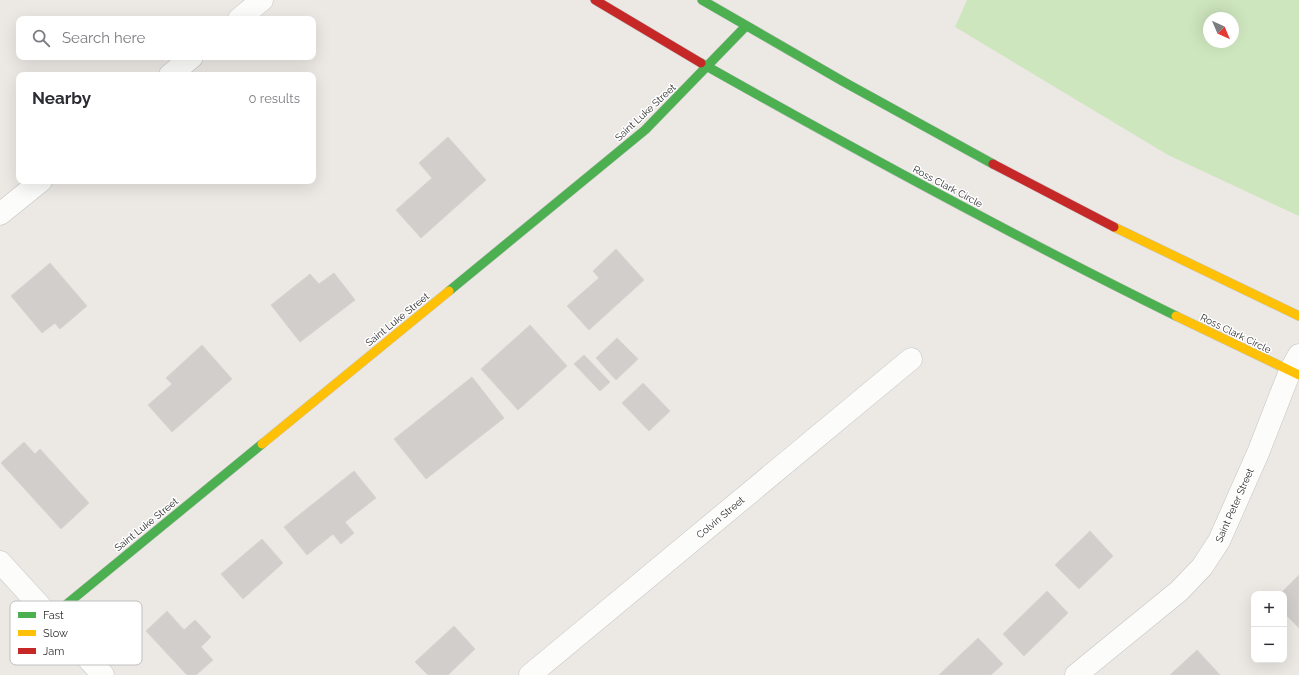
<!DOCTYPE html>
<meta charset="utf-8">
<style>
:root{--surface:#fff;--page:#f2f2f3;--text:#2b2b33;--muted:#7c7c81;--line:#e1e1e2}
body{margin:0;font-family:Raleway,sans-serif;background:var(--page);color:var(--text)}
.controls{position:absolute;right:12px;bottom:12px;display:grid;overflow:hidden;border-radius:8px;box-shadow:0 4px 16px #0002}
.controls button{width:36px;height:36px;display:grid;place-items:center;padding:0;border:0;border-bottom:1px solid var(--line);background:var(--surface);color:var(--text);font:20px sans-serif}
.compass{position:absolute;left:1203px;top:12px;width:36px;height:36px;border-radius:50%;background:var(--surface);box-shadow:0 4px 16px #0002;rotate:136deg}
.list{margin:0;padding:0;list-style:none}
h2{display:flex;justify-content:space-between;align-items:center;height:52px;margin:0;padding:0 16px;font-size:17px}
h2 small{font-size:13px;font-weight:400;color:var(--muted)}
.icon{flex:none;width:22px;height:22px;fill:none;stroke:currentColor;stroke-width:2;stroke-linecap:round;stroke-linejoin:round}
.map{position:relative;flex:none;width:1299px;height:675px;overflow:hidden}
.search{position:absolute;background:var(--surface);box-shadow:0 4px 16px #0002;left:16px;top:16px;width:300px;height:44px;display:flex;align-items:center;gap:10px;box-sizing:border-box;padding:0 14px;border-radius:8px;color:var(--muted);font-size:15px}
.panel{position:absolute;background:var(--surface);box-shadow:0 4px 16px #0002;left:16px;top:72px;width:300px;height:112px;border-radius:8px}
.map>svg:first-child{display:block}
</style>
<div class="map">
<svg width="1299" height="675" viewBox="0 0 1299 675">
<rect width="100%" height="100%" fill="#ece8e4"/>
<path fill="#cee6be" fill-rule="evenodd" d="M967,0H1299V216L1168,155L955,27ZM1209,18H1233V42H1209Z"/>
<path fill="#d1cecb" stroke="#d7d4d0" d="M448,137L486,180L421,238L396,210L432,178L419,163Z
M616,249L644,280L589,330L567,306L599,278L593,271Z
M50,263L87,306L60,329L55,323L42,333L11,296Z
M334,273L355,300L300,342L271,305L310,274L319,284Z
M530,325L567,366L518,410L481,369Z
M617,338L638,359L616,380L596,358Z
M202,345L232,379L172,432L148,405L172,384L166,378Z
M584,355L610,382L600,391L574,364Z
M472,377L504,418L426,479L394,439Z
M643,383L670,411L649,431L622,403Z
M24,442L35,454L40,449L89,503L61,529L1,463Z
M354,471L376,498L345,522L354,533L341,544L333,534L307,555L284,527Z
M1090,531L1113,556L1079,589L1055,565Z
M262,539L283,563L243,599L221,574Z
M1299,575V628L1284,613V594H1280Z
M1047,591L1068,613L1024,656L1003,634Z
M167,611L184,630L195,620L211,637L201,647L213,660L196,675H187L146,631Z
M454,626L475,649L448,675H428L415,662Z
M978,638L1003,664L991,675H939Z
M1197,650L1220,675H1170Z"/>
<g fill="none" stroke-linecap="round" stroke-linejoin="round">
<g stroke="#c5c4c5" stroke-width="23">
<path id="street" d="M239,19L262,0
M170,75L192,57
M0,214L41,181
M0,562L103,675
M530,675L911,359
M1076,675L1179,591L1202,567L1219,541L1258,453L1290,371L1299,355"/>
</g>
<g stroke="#c5c4c5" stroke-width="10">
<path id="fast" d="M702,0L844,82L993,164
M701,63C857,151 1015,237 1176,316
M449,291L645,130L746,26
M51,617L262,444"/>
</g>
<g stroke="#c5c4c5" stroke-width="10">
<path id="slow" d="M1114,227L1299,316
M1176,316L1299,375
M262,444L449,291"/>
</g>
<g stroke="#c5c4c5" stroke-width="10">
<path id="jam" d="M595,0L701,63
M993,164L1114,227"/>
</g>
<use href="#street" stroke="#fcfcfb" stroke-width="22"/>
<use href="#fast" stroke="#4caf50" stroke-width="9"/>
<use href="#slow" stroke="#ffc107" stroke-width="9"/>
<use href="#jam" stroke="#c62828" stroke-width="9"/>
</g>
<g text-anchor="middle" stroke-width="3" stroke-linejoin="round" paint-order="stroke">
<g font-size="10" fill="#2e2e2e" stroke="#fff">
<text transform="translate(645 112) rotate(-43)" y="4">Saint Luke Street</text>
<text transform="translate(948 186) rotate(28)" y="4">Ross Clark Circle</text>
<text transform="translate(397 319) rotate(-39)" y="4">Saint Luke Street</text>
<text transform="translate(1236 333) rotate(26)" y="4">Ross Clark Circle</text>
<text transform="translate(1234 505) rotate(-66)" y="4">Saint Peter Street</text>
<text transform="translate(720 517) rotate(-40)" y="4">Colvin Street</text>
<text transform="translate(146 524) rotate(-39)" y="4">Saint Luke Street</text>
</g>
</g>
<rect x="10" y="601" width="132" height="64" rx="6" fill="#fff" stroke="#c0c0c0" stroke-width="1"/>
<rect x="18" y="612" width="18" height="6" fill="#4caf50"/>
<rect x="18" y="630" width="18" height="6" fill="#ffc107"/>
<rect x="18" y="648" width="18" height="6" fill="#c62828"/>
<g font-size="11" fill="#2e2e2e">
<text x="43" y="619">Fast</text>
<text x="43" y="637">Slow</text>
<text x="43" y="655">Jam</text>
</g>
</svg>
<div class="controls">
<button>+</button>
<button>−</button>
</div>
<svg class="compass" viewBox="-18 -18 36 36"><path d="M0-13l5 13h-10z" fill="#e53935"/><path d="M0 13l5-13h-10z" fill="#7c7c81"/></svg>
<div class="search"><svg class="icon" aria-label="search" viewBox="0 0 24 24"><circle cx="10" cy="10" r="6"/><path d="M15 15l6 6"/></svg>Search here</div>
<section class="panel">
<h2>Nearby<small>0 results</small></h2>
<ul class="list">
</ul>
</section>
</div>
